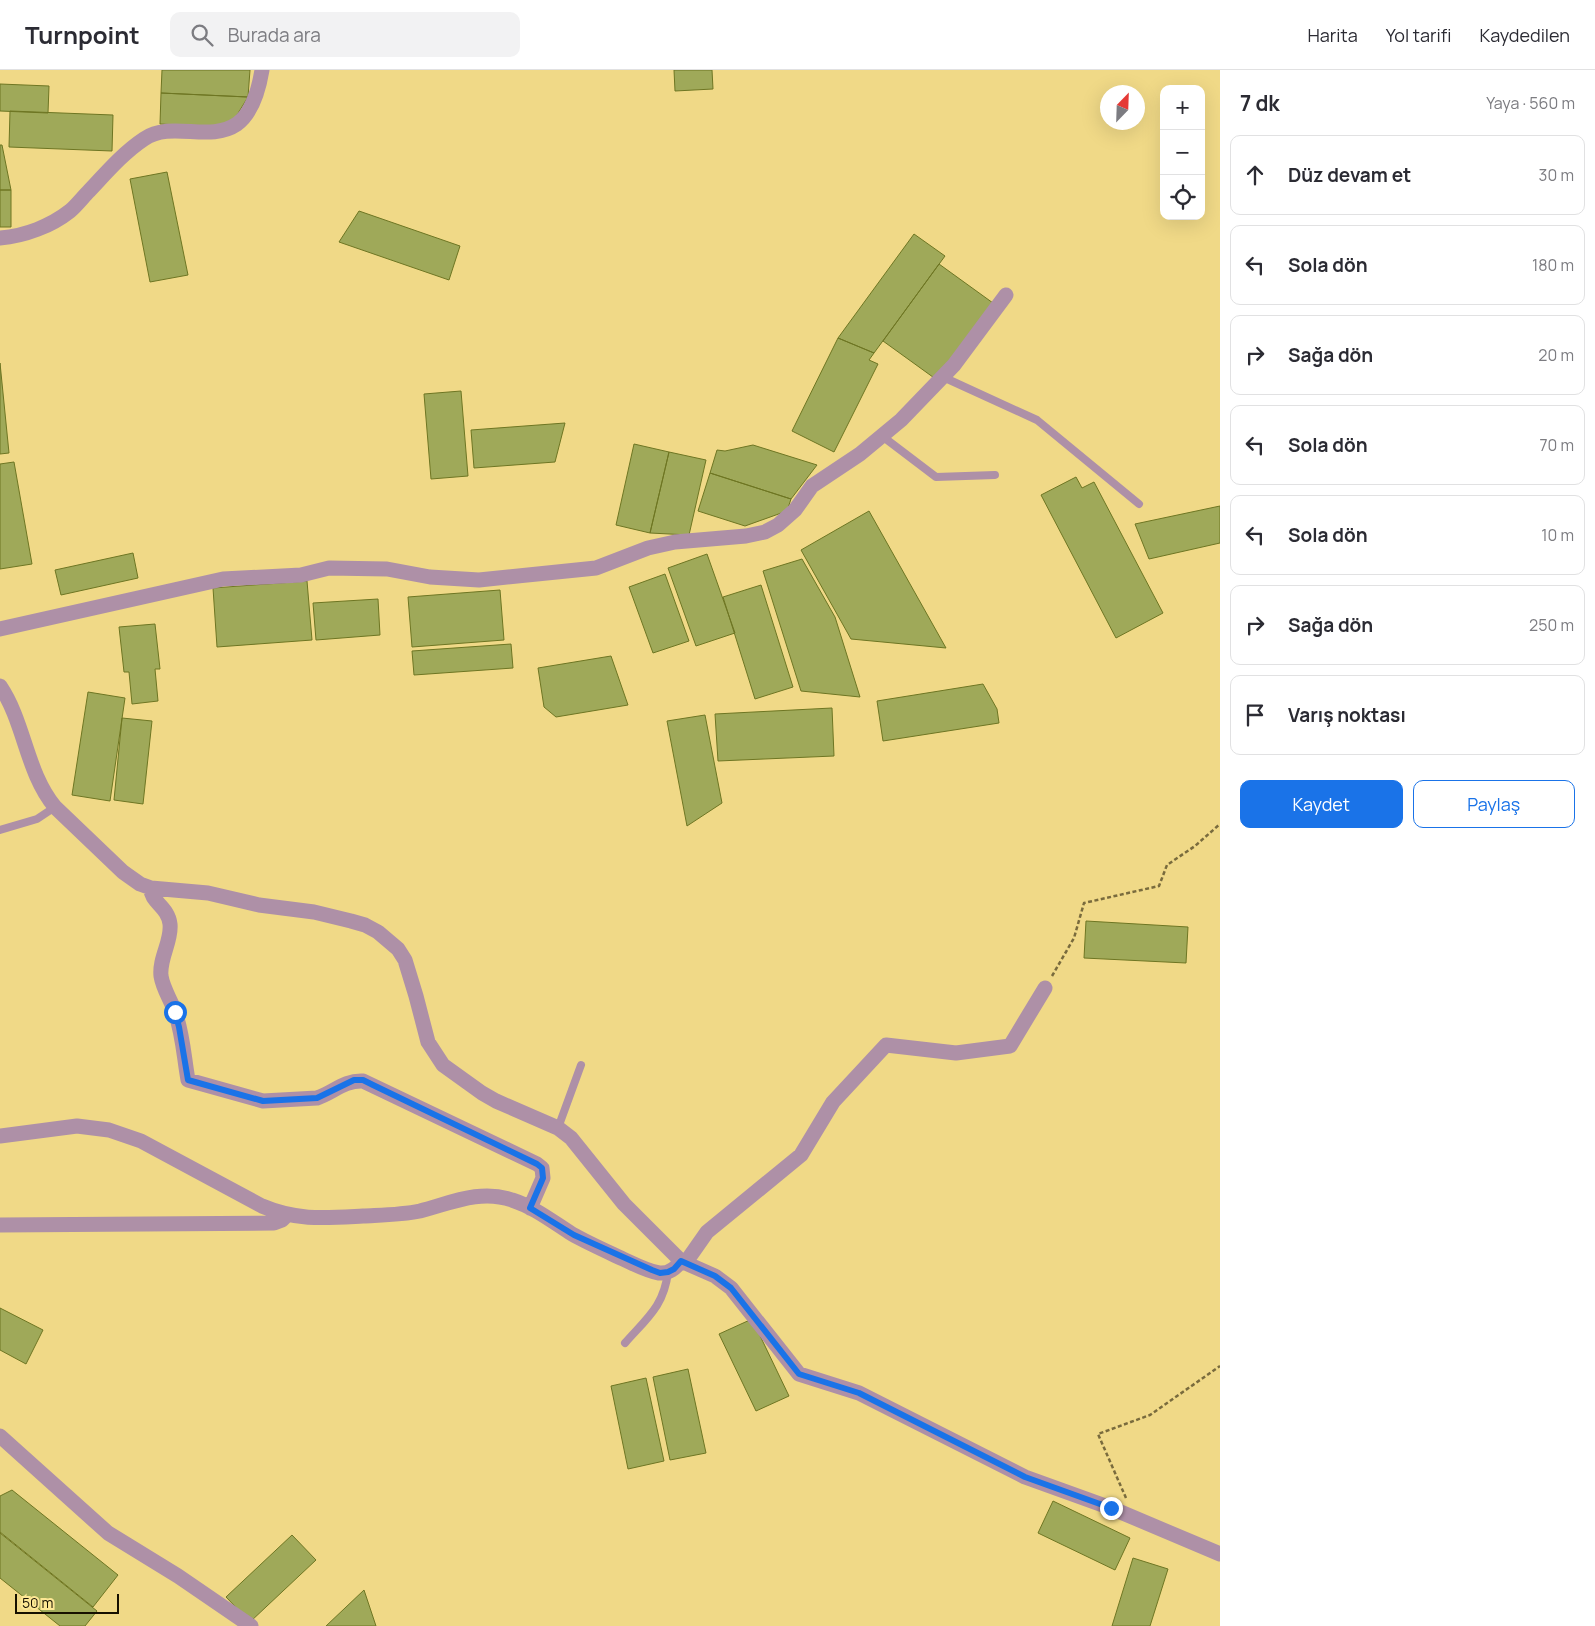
<!DOCTYPE html>
<html lang="tr">
<meta charset="utf-8">
<style>
:root{--surface:#fff;--page:#f2f2f3;--text:#2b2b33;--muted:#7c7c81;--line:#e1e1e2;--accent:#1a73e8}
body{margin:0;font-family:Manrope,sans-serif;background:var(--page);color:var(--text)}
.controls{position:absolute;right:15px;top:15px;display:grid;overflow:hidden;border-radius:10px;box-shadow:0 5px 20px #0002}
.controls button{width:45px;height:45px;display:grid;place-items:center;padding:0;border:0;border-bottom:1px solid var(--line);background:var(--surface);color:var(--text);font:25px sans-serif}
.compass{position:absolute;left:1100px;top:15px;width:45px;height:45px;border-radius:50%;background:var(--surface);box-shadow:0 5px 20px #0002;rotate:23deg}
.scale{position:absolute;left:15px;bottom:12px;width:104px;box-sizing:border-box;padding-left:5px;border:2px solid #161000;border-top:0;font-size:14px;line-height:18px;white-space:nowrap;color:#161000;-webkit-text-stroke:4px #fde794;paint-order:stroke}
.stop{position:absolute;width:15px;height:15px;margin:-11px;border:4px solid #1a73e8;border-radius:50%;background:#fff}
.stop.end{background:#1a73e8;border-color:#fff;box-shadow:0 1px 5px #0008}
.list{margin:0;padding:0;list-style:none}
h2{display:flex;justify-content:space-between;align-items:center;height:65px;margin:0;padding:0 20px;font-size:21px}
h2 small{font-size:16px;font-weight:400;color:var(--muted)}
.list li{display:grid;grid-template-columns:32px 1fr auto;gap:15px;align-items:center;box-sizing:border-box;height:80px;margin:0 10px 10px;padding:0 10px;border:1px solid var(--line);border-radius:10px}
.list b{display:block;font-size:19px;white-space:nowrap}
.list em{font-size:16px;font-style:normal;color:var(--muted)}
.actions{display:flex;gap:10px;padding:15px 20px}
.actions a{flex:1;padding:11px 0;border:1px solid var(--accent);border-radius:10px;text-align:center;font-size:18px;color:var(--accent)}
.actions .main{background:var(--accent);color:#fff}
.icon{flex:none;width:28px;height:28px;fill:none;stroke:currentColor;stroke-width:2;stroke-linecap:round;stroke-linejoin:round}
.map{position:relative;flex:none;width:1220px;height:1556px;overflow:hidden}
header{display:flex;align-items:center;gap:30px;box-sizing:border-box;height:70px;padding:0 25px;background:var(--surface);border-bottom:1px solid var(--line)}
header strong{font-size:24px}
nav{display:flex;gap:28px;margin-inline-start:auto;font-size:18px}
.search{width:350px;height:45px;background:var(--page);display:flex;align-items:center;gap:12px;box-sizing:border-box;padding:0 18px;border-radius:10px;color:var(--muted);font-size:19px}
main{display:flex}
aside{flex:1;background:var(--surface)}
.map>svg:first-child{display:block}
</style>
<header>
<strong>Turnpoint</strong>
<div class="search"><svg class="icon" aria-label="search" viewBox="0 0 24 24"><circle cx="10" cy="10" r="6"/><path d="M15 15l6 6"/></svg>Burada ara</div>
<nav><a>Harita</a><a>Yol tarifi</a><a>Kaydedilen</a></nav>
</header>
<main>
<div class="map">
<svg width="1220" height="1556" viewBox="0 0 1220 1556">
<rect width="100%" height="100%" fill="#f0d987"/>
<path fill="#9fa959" stroke="#6e7623" d="M162,0H250L248,27L161,23Z
M674,0H712L713,19L675,21Z
M0,14L49,16L48,43L0,41Z
M161,23L248,27L229,58L160,54Z
M10,41L113,45L112,81L9,77Z
M0,75H2L11,120H0Z
M167,102L188,205L150,212L130,109Z
M0,120H11V157H0Z
M359,141L460,176L449,210L339,172Z
M914,164L945,186L874,283L838,268Z
M939,194L993,233L937,310L883,271Z
M838,268L874,283L869,290L878,294L834,382L792,361Z
M0,293L9,383L0,384Z
M461,321L468,406L431,409L424,324Z
M565,353L555,392L474,398L471,360Z
M634,374L669,382L650,463L616,455Z
M753,375L817,395L791,429L710,403L717,380L725,381Z
M669,382L706,390L689,465L650,463Z
M14,392L32,494L0,499V394Z
M710,403L791,429L787,441L745,456L698,441Z
M1076,407L1082,418L1094,412L1163,543L1116,568L1041,425Z
M1220,436V473L1149,489L1135,454Z
M869,441L946,578L851,569L801,480Z
M133,483L138,508L61,525L55,500Z
M707,484L735,563L696,576L668,498Z
M802,489L835,547L860,627L801,621L763,501Z
M665,504L689,571L653,583L629,517Z
M307,511L312,570L217,577L213,518Z
M761,515L793,617L755,629L723,527Z
M500,520L504,570L412,577L408,527Z
M378,529L380,565L316,570L313,533Z
M155,554L160,599H155L158,631L132,634L129,602H124L119,557Z
M511,574L513,598L414,605L412,581Z
M611,586L628,635L556,647L544,637L538,598Z
M983,614L997,639L999,653L883,671L877,631Z
M88,622L125,628L110,731L72,725Z
M832,638L834,686L718,691L715,644Z
M705,645L722,733L687,756L667,651Z
M122,648L152,651L143,734L114,730Z
M1086,851L1188,857L1186,893L1084,888Z
M0,1238L43,1260L26,1294L0,1280Z
M752,1249L789,1326L756,1341L719,1264Z
M688,1299L706,1383L670,1390L653,1307Z
M646,1308L664,1391L628,1399L611,1316Z
M12,1420L118,1505L93,1537L0,1462V1426Z
M1053,1431L1130,1468L1115,1500L1038,1463Z
M0,1463L97,1541L85,1556H60L0,1508Z
M292,1465L316,1490L250,1552L226,1527Z
M1133,1488L1168,1499L1150,1556H1112Z
M364,1520L376,1556H326Z"/>
<g fill="none" stroke-linecap="round" stroke-linejoin="round">
<path stroke="#796b3d" stroke-width="2.5" stroke-dasharray="4 2.5" stroke-linecap="butt" d="M1052,906L1074,868L1084,833L1159,816L1167,795L1195,776L1220,754
M1126,1428L1098,1364L1150,1345L1220,1296"/>
<path stroke="#ae90a7" stroke-width="8" d="M943,307L1037,350L1139,434
M882,366L936,407L995,405
M0,760L37,749L55,737
M558,1058L581,995
M625,1273C647,1248 664,1236 668,1202"/>
<path stroke="#ae90a7" stroke-width="15" d="M0,168C25,166 51,156 70,141C77,135 83,127 89,121C106,103 123,83 144,69C172,50 209,73 237,54C252,43 259,18 262,0
M0,559L223,509L301,505L329,498L387,499L430,507L479,510L596,498L648,478L675,472L746,466L765,462L778,455L795,440L812,416L860,384L901,350L954,295L1006,225
M0,616C25,653 26,702 55,737L123,802L140,814L151,818L208,823L259,835L314,842L351,851L365,855L378,862L398,879L405,890L416,926L428,972L443,995L482,1023L496,1031L558,1058L571,1068L624,1134L681,1191C676,1198 668,1204 659,1203C647,1201 634,1194 623,1189C606,1181 588,1173 572,1164C553,1152 534,1137 512,1130C480,1119 451,1133 420,1141C401,1145 382,1145 363,1146C326,1148 297,1151 262,1136L141,1071L109,1060L77,1056L0,1066
M151,818C150,832 168,836 170,854C172,871 159,888 161,906C163,919 171,930 175,942C183,964 184,988 188,1010L263,1031L317,1028C333,1023 344,1010 363,1011L537,1094L542,1098L543,1108L530,1138
M0,1155L274,1153L282,1150L287,1145
M681,1191L715,1206L731,1218L799,1304L859,1323L1025,1407L1111,1438L1220,1484
M686,1192L707,1162L801,1085L833,1032L886,975L956,983L1010,976L1045,918
M0,1366L108,1463L178,1506L251,1556"/>
</g>
<g fill="none" stroke-linecap="round" stroke-linejoin="round">
<path stroke="#1a73e8" stroke-width="6" d="M175,942L179,957L188,1010L263,1031L317,1028L354,1010H363L373,1015L537,1094L542,1098L543,1108L530,1138L574,1165L652,1200L660,1203L668,1202L674,1199L681,1191L715,1206L731,1218L799,1304L859,1323L1025,1407L1111,1438"/>
</g>
</svg>
<div class="controls">
<button>+</button>
<button>−</button>
<button><svg class="icon" aria-label="locate" viewBox="0 0 24 24"><circle cx="12" cy="12" r="6"/><path d="M12 2v4M12 18v4M2 12h4M18 12h4"/></svg></button>
</div>
<svg class="compass" viewBox="-18 -18 36 36"><path d="M0-13l5 13h-10z" fill="#e53935"/><path d="M0 13l5-13h-10z" fill="#7c7c81"/></svg>
<div class="scale">50 m</div>
<div class="stop" style="left:175px;top:942px"></div>
<div class="stop end" style="left:1111px;top:1438px"></div>
</div>
<aside>
<h2>7 dk<small>Yaya · 560 m</small></h2>
<ul class="list">
<li><svg class="icon" aria-label="ahead" viewBox="0 0 24 24"><path d="M12 20V5M6 11l6-6 6 6"/></svg><div><b>Düz devam et</b></div><em>30 m</em></li>
<li><svg class="icon" aria-label="left" viewBox="0 0 24 24"><path d="M17 20v-9H6M10 6l-5 5 5 5"/></svg><div><b>Sola dön</b></div><em>180 m</em></li>
<li><svg class="icon" aria-label="right" viewBox="0 0 24 24"><path d="M7 20v-9h11M14 6l5 5-5 5"/></svg><div><b>Sağa dön</b></div><em>20 m</em></li>
<li><svg class="icon" aria-label="left" viewBox="0 0 24 24"><path d="M17 20v-9H6M10 6l-5 5 5 5"/></svg><div><b>Sola dön</b></div><em>70 m</em></li>
<li><svg class="icon" aria-label="left" viewBox="0 0 24 24"><path d="M17 20v-9H6M10 6l-5 5 5 5"/></svg><div><b>Sola dön</b></div><em>10 m</em></li>
<li><svg class="icon" aria-label="right" viewBox="0 0 24 24"><path d="M7 20v-9h11M14 6l5 5-5 5"/></svg><div><b>Sağa dön</b></div><em>250 m</em></li>
<li><svg class="icon" aria-label="arrive" viewBox="0 0 24 24"><path d="M6 21V4h12l-3 4 3 4H6"/></svg><div><b>Varış noktası</b></div></li>
</ul>
<div class="actions"><a class="main">Kaydet</a><a>Paylaş</a></div>
</aside>
</main>
